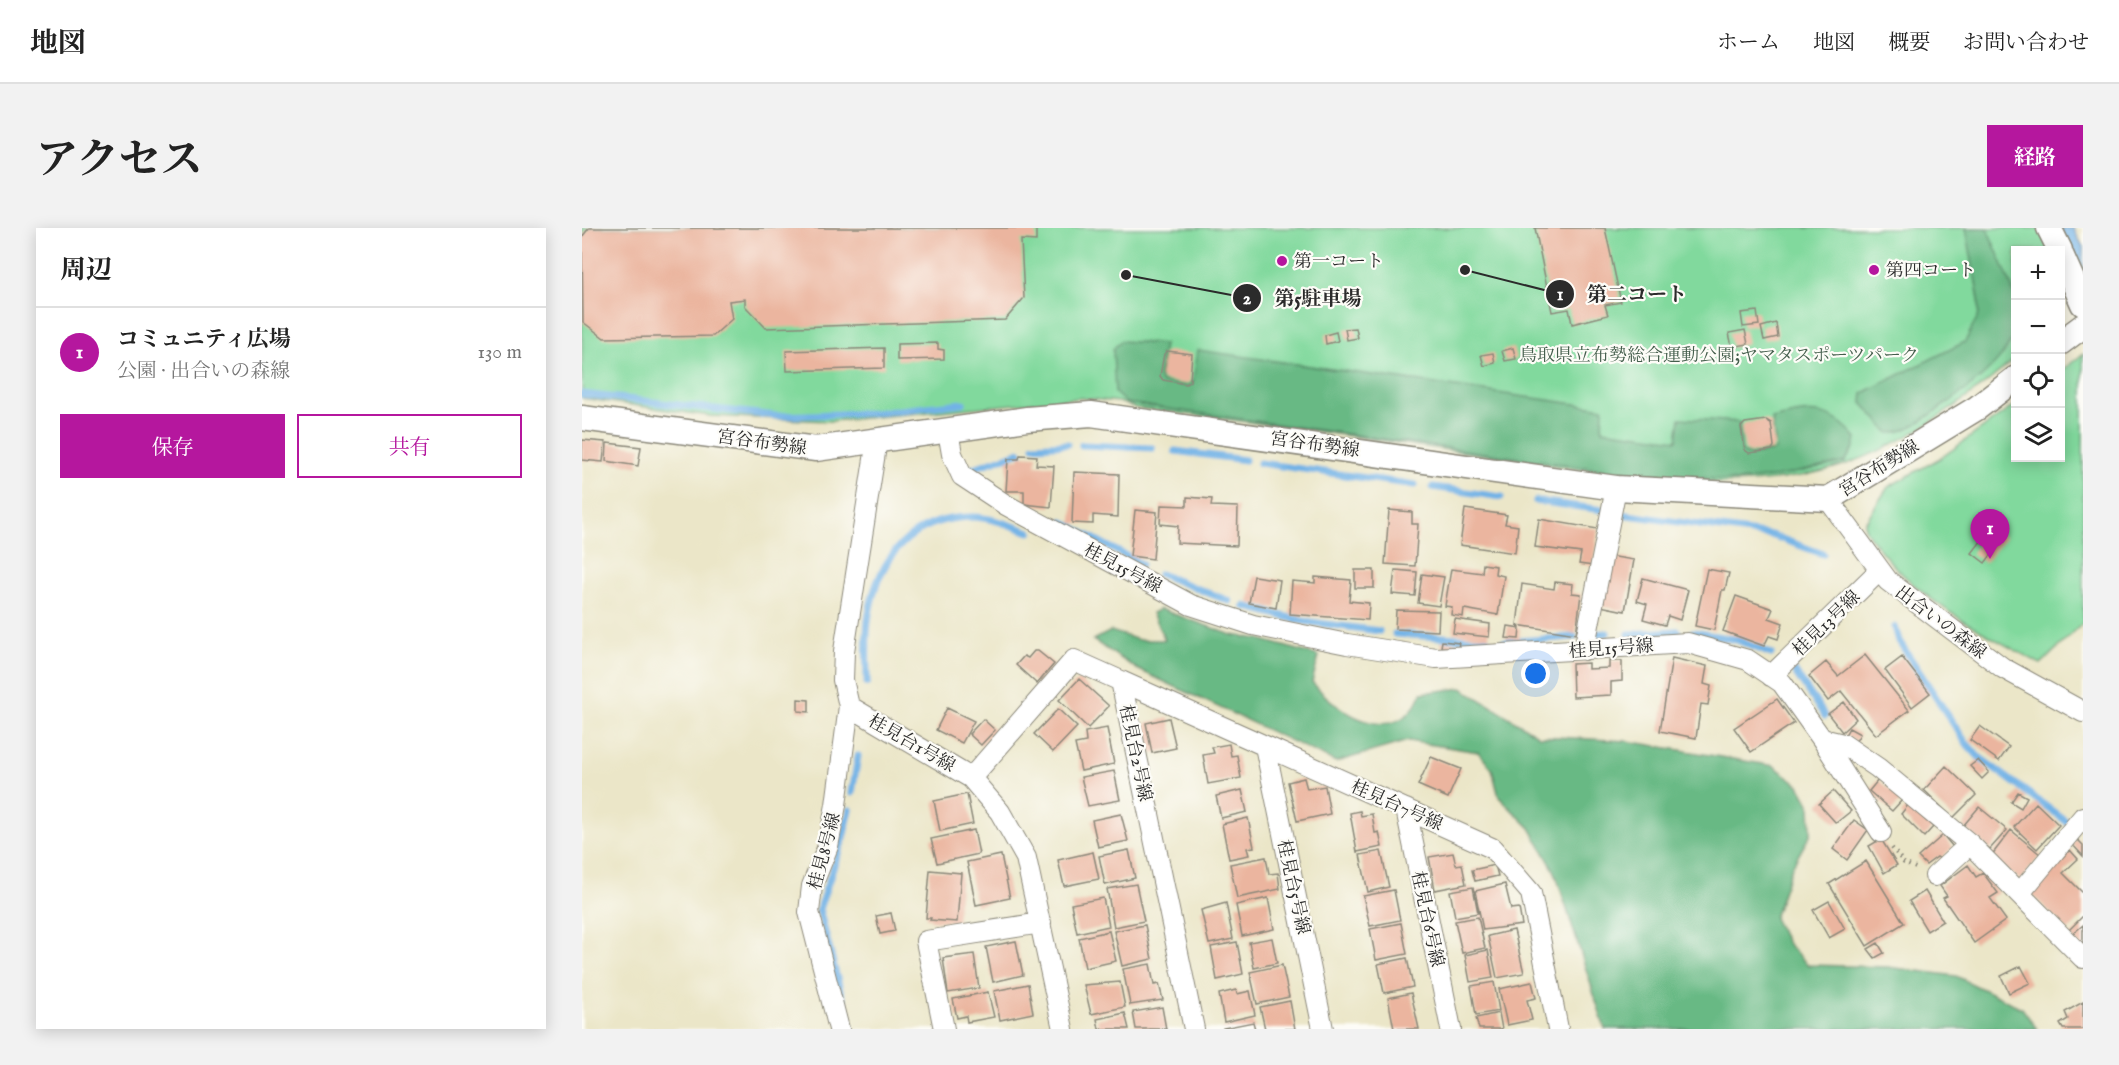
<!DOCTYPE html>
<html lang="ja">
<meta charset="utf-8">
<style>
:root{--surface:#fff;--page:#f2f2f2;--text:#222;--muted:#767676;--line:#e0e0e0;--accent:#b5179e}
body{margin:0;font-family:"IM FELL English","Noto Serif JP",serif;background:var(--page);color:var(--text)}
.controls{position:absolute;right:18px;top:18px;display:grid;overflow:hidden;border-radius:0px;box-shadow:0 3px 15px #0003}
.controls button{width:54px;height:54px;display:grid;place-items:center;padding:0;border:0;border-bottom:2px solid var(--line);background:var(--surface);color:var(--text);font:30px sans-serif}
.you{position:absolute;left:954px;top:446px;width:21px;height:21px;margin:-15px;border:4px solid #fff;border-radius:50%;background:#1a73e8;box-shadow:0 0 0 9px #1a73e833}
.badge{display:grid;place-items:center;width:39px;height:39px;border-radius:50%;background:var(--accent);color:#fff;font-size:20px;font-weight:700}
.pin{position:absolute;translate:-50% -50px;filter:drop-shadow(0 2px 3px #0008)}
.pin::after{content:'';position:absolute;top:32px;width:21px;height:18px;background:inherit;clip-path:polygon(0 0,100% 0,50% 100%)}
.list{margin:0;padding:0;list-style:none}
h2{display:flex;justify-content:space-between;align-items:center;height:78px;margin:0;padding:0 24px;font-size:26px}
h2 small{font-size:20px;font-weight:400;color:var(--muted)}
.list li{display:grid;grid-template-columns:39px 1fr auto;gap:18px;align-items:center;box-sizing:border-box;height:90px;padding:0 24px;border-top:2px solid var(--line)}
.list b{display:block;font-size:22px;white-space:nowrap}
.list p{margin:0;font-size:20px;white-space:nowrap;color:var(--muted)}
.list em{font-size:20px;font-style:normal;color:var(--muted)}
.actions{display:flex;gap:12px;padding:18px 24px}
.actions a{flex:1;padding:14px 0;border:2px solid var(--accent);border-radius:0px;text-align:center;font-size:21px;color:var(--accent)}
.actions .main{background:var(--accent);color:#fff}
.icon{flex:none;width:33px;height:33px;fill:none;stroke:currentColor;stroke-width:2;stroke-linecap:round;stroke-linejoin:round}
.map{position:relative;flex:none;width:1501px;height:801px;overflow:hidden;border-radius:0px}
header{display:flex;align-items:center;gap:36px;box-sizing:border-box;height:84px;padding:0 30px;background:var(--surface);border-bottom:2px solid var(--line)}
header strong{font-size:28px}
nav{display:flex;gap:33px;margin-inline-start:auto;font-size:21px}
.intro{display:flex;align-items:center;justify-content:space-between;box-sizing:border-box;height:144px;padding:0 36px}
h1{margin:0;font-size:42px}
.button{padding:15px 27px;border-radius:0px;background:var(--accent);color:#fff;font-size:21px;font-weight:700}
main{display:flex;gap:36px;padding:0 36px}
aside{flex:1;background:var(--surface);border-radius:0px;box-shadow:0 3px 15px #0003}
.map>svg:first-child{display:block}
</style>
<header>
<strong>地図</strong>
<nav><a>ホーム</a><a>地図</a><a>概要</a><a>お問い合わせ</a></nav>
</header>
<div class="intro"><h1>アクセス</h1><a class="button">経路</a></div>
<main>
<aside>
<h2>周辺<small></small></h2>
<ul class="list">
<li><span class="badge">1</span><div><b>コミュニティ広場</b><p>公園 · 出合いの森線</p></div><em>130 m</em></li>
</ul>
<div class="actions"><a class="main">保存</a><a>共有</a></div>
</aside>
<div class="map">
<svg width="1501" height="801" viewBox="0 0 1501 801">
<rect width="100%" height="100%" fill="#fdfcf7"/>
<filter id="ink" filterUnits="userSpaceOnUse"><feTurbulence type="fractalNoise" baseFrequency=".0167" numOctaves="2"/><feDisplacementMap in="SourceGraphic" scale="12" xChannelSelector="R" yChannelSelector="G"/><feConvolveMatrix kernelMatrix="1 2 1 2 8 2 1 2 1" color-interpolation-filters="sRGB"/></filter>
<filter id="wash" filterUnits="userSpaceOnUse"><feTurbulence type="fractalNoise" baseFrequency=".008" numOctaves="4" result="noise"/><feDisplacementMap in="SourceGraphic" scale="24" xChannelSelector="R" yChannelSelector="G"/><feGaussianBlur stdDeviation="1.35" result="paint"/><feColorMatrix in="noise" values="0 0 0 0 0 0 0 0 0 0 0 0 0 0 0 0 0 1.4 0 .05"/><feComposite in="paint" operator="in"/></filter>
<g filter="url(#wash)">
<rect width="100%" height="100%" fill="#ebe6c8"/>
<path fill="#81d99d" stroke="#568264" stroke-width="1.5" d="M0,0H1456L1467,22H1434L1433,131C1384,173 1324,216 1262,237C1150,274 1028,244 915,229C795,212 675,194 554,180L537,174L499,170L249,193L129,188L0,170Z
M1501,126V395L1459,436C1401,405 1341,375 1299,323C1293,315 1284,307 1282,296L1306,259L1360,229L1433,177L1434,230H1478L1479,143Z"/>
<path fill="#68b984" stroke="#4a7258" stroke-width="1.5" d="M1384,0H1405C1414,23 1426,45 1433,69C1447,116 1401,150 1367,174C1348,186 1329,204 1307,205L1280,175L1281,165L1383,114L1397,86V71Z
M539,113L582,116L577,148L580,154L605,158L611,154L616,122L1021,180L1020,202L1095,212L1098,190L1157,194L1160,224L1168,227L1192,223L1194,220L1190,191C1227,182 1248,178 1274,210L1272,219L1263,234L1198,248L1156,253L1024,242L544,175L533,165L531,121Z
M578,381L650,407L677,411L737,428L730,454C759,488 815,522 840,465L880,460L957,508L1045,513L1192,538L1217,557L1228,577L1229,605L1210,639L1192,690L1205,715L1226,737L1306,739L1374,748L1440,780L1455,801H1023L973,644L948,600L917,569L910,541L896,524L826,513L754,534L555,441L511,412L529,403L557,412H583L570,385Z"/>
<path fill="#72b2e6" stroke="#4e6e88" stroke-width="1.5" d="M1479,0H1491L1501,19V46Z"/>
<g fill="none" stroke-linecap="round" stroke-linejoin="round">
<path stroke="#72b2e6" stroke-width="7" d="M0,166L194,188L291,185L381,175
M500,217L570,220
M452,218L485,216
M593,223L663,232
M678,235L833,257
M389,241L438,224
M851,259L919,269
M954,273L1021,282
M1032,285L1189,307L1241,326
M481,294L559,336
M578,346L647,373
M662,378L720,393L797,403
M1313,399L1317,413L1384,515L1397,529L1484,593
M1111,404L1155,412L1189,426
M813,406L905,412
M1011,406L1025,405
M1047,406L1096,403
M922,414L992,409
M1213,444L1243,488
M285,455C285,433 283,409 287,386C296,330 330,289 390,289C409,289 430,298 448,304
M270,565L276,528
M268,582L261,611L237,681L268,801"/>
</g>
<g id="blocks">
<path fill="#ebb59f" d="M7,0H454V13L439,12L442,70L423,92L184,100L163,78V71L147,73L150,91L131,108L22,110L1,94L0,9Z
M953,0H1023L1039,74L1023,77L1026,87L990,96L987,81L970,84Z
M1175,83L1177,97L1161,99L1159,85Z
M1194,95L1196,109L1182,112L1179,99Z
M774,100L776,110L765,112L763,101Z
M1163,102L1166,116L1150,119L1147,105Z
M754,104L756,113L744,116L743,107Z
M356,115V121L362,122V131L315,132V116Z
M302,120V140L205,143L204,123Z
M931,120L934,131L923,133L920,123Z
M585,123L610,126L608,153L604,156L581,152L578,148L582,126Z
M911,125L913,135L902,138L899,127Z
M1184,192L1189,195L1192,218L1190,222L1167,225L1163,222L1159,199L1163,195Z
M0,212L23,214L21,234L0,232Z
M25,215L59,219L56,238L24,233Z
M438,227L455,228L454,237L472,238L469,279L442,276V263H424L426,231H437Z
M492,244L537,246L536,289L511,287V296L490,295Z
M605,269L630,271L629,278L656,279L655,318L595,315L596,298L578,296L579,277L605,278Z
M883,281L925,287L923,296L936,298L933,325L878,317Z
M553,282L575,284L571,331L548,328Z
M807,282L830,284V296H836L833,338L803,336Z
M957,291L1016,301L1011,338L997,336L999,325L953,319Z
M1410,299L1423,309L1403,335L1390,325Z
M1027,328L1052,332L1043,383L1018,378Z
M901,336L914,338L913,346L922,348L916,387L882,381L881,389L869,387L870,379L863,378L869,341L900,345Z
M1125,341L1147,345L1143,362H1140L1132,402L1113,398Z
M773,342H792V360H773Z
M813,342L835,344L833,368L810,366Z
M840,346L862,349L857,378L836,375Z
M672,348L698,352L694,380L667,375Z
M733,349L769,352L767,373L787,375L786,392L708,386L710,353L733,355Z
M1061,350L1106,362L1098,392L1086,388L1083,397L1061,391L1065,376L1055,373Z
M973,354L991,356L990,365L999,366L994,406L935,397L940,356L972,361Z
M1154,368L1191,381L1187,390L1201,395L1196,411L1187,408L1182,418L1141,403Z
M814,382L857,383L856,403L813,401Z
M873,391L908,396L907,409L871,405Z
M926,398L938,400L937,411L924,410Z
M860,413L877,415L876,420L859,419Z
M452,423H456L472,436L455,456L434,437L442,428L446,430Z
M1283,427L1327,482L1294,507L1259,463L1246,473L1227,448L1244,434L1256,448Z
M1320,429L1348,465L1330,479L1303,442Z
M1090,430L1125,438L1122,456L1129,458L1126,477L1119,476L1114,510L1078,503Z
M1027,433H1040V453L1029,454V467L991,469L990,436L1006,435V441L1027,440Z
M497,451L527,478L506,500L477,472Z
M216,471L227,472V484L216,483Z
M1195,471L1212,495L1169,524L1152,500Z
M1262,474L1274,491L1260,504L1246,486Z
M365,480L392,493L380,515L354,502Z
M476,481L495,499L471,524L452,506Z
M587,490L594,520L570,525L564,495Z
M401,491L413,502L399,517L387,506Z
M1398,498L1427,519L1417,533L1388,512Z
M525,500L532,536L499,543L493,516L504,514L503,504Z
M1267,500L1278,506L1274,513L1263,507Z
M647,516L649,528L655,527L659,550L626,556L621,527L632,525L630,519Z
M849,529L879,541L866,570L836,557Z
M1396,532L1407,544L1400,551L1388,538Z
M1364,538L1394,567L1371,590L1342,562Z
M532,543L538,572L506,578L499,549Z
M722,550L725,561L743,558L748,586L715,593L706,554Z
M1296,552L1320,572L1310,583L1287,563Z
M660,562L665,584L639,590L634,568Z
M1251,563L1269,583L1254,595L1237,576Z
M1436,564L1445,569L1439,580L1429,574Z
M385,566L391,596L358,603L352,573Z
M1454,575L1477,597L1455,621L1432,599Z
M1326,577L1351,599L1342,609L1319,586Z
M1397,579L1425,602L1408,621L1381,598Z
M778,583L779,588L790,586L793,605L797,604L800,619L775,624L768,585Z
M539,586L546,613L516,619L510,592Z
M666,590L672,619L665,620L667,627L647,631L640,596Z
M1272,592L1286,602L1265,632L1251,621Z
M392,602L397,626L355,635L349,611Z
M1429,602L1459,627L1438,652L1409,628Z
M1361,607L1371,619L1358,631L1355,629L1344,637L1336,629Z
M1299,611L1315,637L1302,645L1287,618Z
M1495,611L1501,617V628L1489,615Z
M547,622L553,650L523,657L517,628Z
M1488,622L1496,631L1481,645L1501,665V688L1486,703L1447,663Z
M799,623L807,659L786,664L778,627Z
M511,624L517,651L482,658L476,632Z
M871,625L874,637L880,636L884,656L853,662L847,629Z
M419,627L428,670L394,677L385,634Z
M684,629L687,646L696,645L698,661L655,670L648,636Z
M1284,633L1322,695L1285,718L1247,656Z
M913,637L916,648L893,653L890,642Z
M1386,637L1394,649L1401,645L1416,665L1408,670L1424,692L1392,715L1361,670L1365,668L1358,658Z
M348,642L379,645L375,694L348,692L349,690H344Z
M554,656L562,693L532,699L525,661Z
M923,656L929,681L937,680L940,697L901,702L893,663Z
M891,659L896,685L873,689L868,663Z
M812,662L818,692L788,698L781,668Z
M1343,663L1361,693L1345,703L1327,673Z
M521,670L527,698L495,705L489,676Z
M686,670L692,701L660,708L654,677Z
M1247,673L1263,701L1247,710L1231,682Z
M644,675L651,711L627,716L619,682Z
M309,685L313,703L298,706L294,688Z
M896,689L903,720L880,725L873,693Z
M819,695L825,726L794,732L788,701Z
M563,697L570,731L540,738L532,703Z
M1501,697V722L1488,708Z
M932,702L942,745L915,750L906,708Z
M527,703L534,733L503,740L497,710Z
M690,710L695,735L672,740L667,714Z
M434,713L441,747L411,754L404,719Z
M655,714L661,746L635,752L629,719Z
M1296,715L1302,725L1293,730L1286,721Z
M906,722L911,750L888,754L883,727Z
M392,726L397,760L366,765L361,730Z
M825,730L831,759L802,765L796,736Z
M568,736L572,757L577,756L581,772L548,777L541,741Z
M700,737L707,769L675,776L668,744Z
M1439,738L1448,755L1427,765L1419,748Z
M538,754L543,779L509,786L502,757Z
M912,754L917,783L894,787L889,758Z
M950,754L954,770L945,772L950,792L925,797L917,761Z
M446,756L451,785L418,792L412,763Z
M654,762L655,766L668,763L673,787L642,794L637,766Z
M406,764L412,789L385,794L384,788L375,790L371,771Z
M829,765L837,801H812L806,770Z
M708,773L713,801H683L678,779Z
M1501,774V801H1481L1478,796L1486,791L1483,784Z
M580,779L584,801H554L551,784Z
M543,785L547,801H517L515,791Z
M917,785L920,801H897L894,790Z
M671,794L673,801H641V800Z"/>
</g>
</g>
<g filter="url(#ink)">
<use href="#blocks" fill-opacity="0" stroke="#8b887a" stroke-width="1.5"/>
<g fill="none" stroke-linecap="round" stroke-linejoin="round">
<g stroke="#8b887a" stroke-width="22">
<path id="minor" d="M366,203L370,226L380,248L424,277L609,377L671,397L765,416L854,430L1106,415L1166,432L1200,455L1240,511L1261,516L1296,540L1388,616L1501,730
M295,212L262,423L261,452L267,478L389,550L418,584L444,630L481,801
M1246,271L1306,353L1421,440L1501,484
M1002,422L1034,260
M1189,448L1298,342
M539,453L910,620L949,665L976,801
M1240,511L1299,604
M683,518L741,801
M389,550L492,432L539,453L612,801
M824,581L869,801
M1353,648L1388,616
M1438,665L1501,589
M257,801L227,684L230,658L246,618L254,577L267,478
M362,801L344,713L459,695"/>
</g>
<g stroke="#8b887a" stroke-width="27">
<path id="tertiary" d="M1467,0L1478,22
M1478,24L1501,76
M1478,115L1501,98
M0,190L234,221L445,191L509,186L1034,260L1246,271L1395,180L1434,150"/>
</g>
<path stroke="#8b887a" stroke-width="4" stroke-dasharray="1.5 4.5" stroke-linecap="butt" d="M1310,620L1322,635L1336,641"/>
<use href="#minor" stroke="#fff" stroke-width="20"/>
<use href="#tertiary" stroke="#fff" stroke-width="24"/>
</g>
</g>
<g fill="#b5179e" stroke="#fdfcf7" stroke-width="2">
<circle cx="700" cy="33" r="6"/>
<circle cx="1292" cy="42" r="6"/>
</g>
<g text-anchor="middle" stroke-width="4.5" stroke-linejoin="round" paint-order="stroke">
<g font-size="18" fill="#2b2b2b" stroke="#fdfcf7" text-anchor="start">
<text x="712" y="39">第一コート</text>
<text x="1304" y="48">第四コート</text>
</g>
<g font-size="18" fill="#455f4d" stroke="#fdfcf7">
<text x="1137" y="133">鳥取県立布勢総合運動公園;ヤマタスポーツパーク</text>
</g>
<g font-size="18" fill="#2b2b2b" stroke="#fdfcf7">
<text transform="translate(180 214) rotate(8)" y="6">宮谷布勢線</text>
<text transform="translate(733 216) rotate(8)" y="6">宮谷布勢線</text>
<text transform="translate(1297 240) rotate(-32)" y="6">宮谷布勢線</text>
<text transform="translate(541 340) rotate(28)" y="6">桂見15号線</text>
<text transform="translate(1359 394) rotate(37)" y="6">出合いの森線</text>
<text transform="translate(1244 395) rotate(-44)" y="6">桂見13号線</text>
<text transform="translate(1029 420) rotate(-4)" y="6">桂見15号線</text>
<text transform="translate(330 515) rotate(30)" y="6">桂見台1号線</text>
<text transform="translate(554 525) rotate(78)" y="6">桂見台2号線</text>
<text transform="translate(815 577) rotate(24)" y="6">桂見台7号線</text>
<text transform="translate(242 623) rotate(-75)" y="6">桂見8号線</text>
<text transform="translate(712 659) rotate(78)" y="6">桂見台5号線</text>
<text transform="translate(846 691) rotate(78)" y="6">桂見台6号線</text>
</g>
</g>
<path fill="none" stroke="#2b2b2b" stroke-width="2" d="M883 42L978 66M544 47L665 70"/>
<g fill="#2b2b2b" stroke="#fdfcf7" stroke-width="2">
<circle cx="883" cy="42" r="6"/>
<circle cx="544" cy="47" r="6"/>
<circle cx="978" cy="66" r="15"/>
<circle cx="665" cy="70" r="15"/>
</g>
<g font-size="18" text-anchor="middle" font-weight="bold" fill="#fff">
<text x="978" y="72">1</text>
<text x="665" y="76">2</text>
</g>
<g font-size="20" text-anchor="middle" font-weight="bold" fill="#2b2b2b" stroke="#fdfcf7" stroke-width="4.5" stroke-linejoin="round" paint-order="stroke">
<text x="1055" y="73">第二コート</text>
<text x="736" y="77">第5駐車場</text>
</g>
</svg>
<div class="controls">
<button>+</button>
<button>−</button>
<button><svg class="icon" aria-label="locate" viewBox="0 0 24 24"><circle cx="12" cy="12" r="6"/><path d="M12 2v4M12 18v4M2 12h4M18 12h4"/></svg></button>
<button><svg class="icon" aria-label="layers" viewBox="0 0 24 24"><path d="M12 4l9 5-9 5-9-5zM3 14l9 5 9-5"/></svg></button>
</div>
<div class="you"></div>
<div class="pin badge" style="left:1408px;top:331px">1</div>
</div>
</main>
